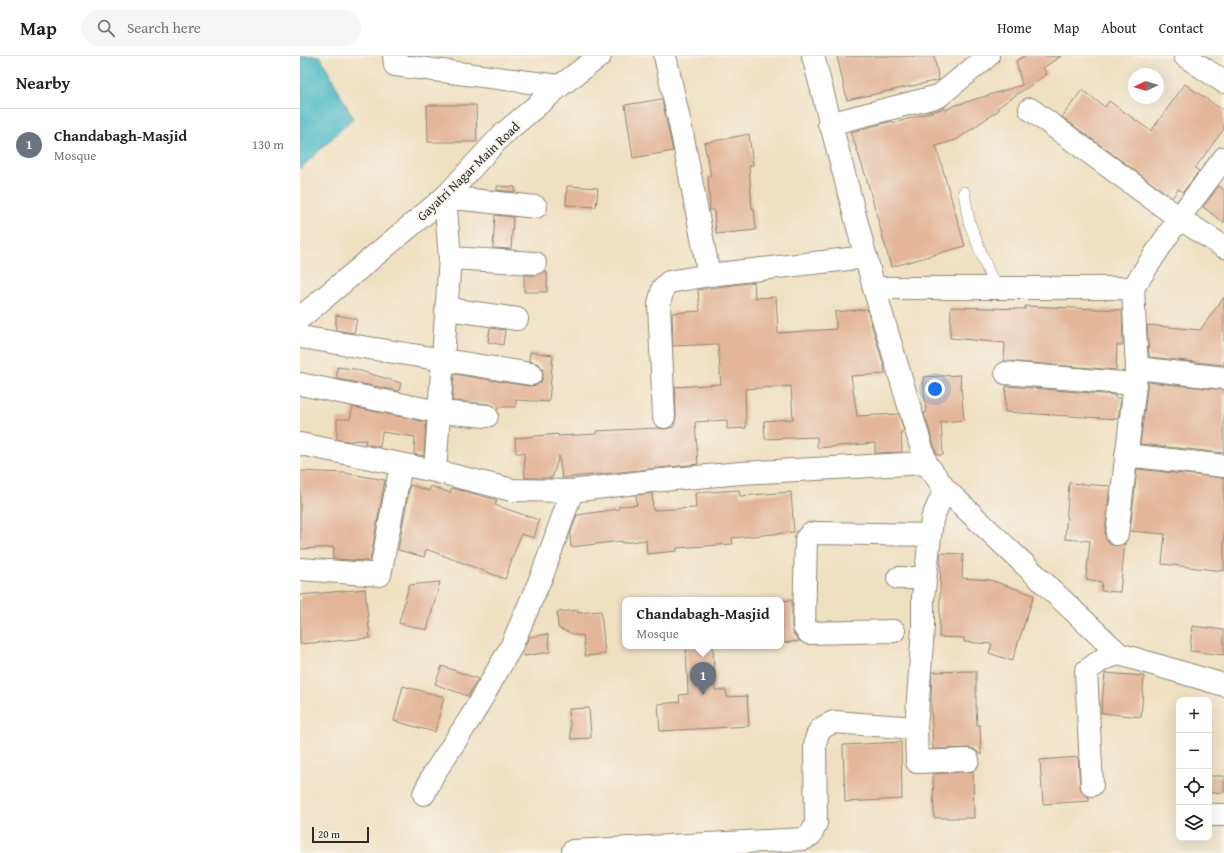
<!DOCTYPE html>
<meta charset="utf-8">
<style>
:root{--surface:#fff;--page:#f6f6f6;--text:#222;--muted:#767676;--line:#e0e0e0;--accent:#2563eb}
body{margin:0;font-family:"Gentium Book Plus",serif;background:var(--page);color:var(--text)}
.controls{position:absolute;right:12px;bottom:12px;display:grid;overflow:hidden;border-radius:8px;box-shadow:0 4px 16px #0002}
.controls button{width:36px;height:36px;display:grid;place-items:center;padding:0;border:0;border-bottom:1px solid var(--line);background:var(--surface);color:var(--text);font:20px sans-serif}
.compass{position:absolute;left:828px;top:12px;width:36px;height:36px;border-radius:50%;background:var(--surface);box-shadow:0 4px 16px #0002;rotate:266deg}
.scale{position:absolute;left:12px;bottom:10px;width:57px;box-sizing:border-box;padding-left:4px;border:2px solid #2b2b2b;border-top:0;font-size:11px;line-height:14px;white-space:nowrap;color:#2b2b2b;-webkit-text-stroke:3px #f7f3e8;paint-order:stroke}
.you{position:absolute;left:635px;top:333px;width:14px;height:14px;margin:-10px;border:3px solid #fff;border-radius:50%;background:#1a73e8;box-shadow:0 0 0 6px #1a73e833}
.badge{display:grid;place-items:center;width:26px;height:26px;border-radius:50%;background:var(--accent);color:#fff;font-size:13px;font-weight:700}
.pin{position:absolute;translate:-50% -33px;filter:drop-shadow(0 1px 2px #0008)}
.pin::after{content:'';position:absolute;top:21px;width:14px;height:12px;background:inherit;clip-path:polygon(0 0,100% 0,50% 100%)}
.popup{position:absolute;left:322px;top:541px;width:162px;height:52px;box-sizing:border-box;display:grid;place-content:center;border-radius:8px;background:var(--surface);filter:drop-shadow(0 1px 3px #0005);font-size:13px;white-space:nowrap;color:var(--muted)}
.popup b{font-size:15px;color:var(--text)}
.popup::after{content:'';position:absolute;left:50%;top:100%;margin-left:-8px;border:8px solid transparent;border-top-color:var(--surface)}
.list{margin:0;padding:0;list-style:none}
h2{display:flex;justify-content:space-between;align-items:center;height:52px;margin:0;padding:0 16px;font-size:17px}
h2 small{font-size:13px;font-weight:400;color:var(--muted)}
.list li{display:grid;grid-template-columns:26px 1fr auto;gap:12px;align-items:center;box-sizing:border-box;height:72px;padding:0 16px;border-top:1px solid var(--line)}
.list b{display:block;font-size:15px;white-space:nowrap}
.list p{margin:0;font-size:13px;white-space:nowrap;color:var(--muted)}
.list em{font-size:13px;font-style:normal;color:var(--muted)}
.icon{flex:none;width:22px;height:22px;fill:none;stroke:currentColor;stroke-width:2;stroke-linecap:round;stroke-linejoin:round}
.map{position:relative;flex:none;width:924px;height:797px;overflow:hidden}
header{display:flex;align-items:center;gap:24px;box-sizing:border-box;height:56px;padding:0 20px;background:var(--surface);border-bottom:1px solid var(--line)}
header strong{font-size:19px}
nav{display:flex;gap:22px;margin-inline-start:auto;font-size:14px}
.search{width:280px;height:36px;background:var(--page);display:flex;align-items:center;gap:10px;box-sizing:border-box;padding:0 14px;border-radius:22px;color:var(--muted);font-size:15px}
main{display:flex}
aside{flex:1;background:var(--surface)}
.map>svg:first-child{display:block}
</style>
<header>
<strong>Map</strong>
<div class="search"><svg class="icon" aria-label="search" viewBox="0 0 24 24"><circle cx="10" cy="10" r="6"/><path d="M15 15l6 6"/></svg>Search here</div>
<nav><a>Home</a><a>Map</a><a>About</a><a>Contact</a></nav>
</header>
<main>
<aside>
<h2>Nearby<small></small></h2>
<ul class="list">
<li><span class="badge" style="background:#6b7280">1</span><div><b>Chandabagh-Masjid</b><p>Mosque</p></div><em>130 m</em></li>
</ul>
</aside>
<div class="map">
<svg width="924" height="797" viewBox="0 0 924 797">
<rect width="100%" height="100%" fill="#f7f3e8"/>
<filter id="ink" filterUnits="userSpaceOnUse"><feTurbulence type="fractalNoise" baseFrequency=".025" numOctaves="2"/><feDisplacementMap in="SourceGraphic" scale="8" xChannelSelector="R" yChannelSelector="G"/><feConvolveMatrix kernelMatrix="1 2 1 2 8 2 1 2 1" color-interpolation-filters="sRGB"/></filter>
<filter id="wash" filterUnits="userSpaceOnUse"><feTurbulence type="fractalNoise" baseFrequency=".012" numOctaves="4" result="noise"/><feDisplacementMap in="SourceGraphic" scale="16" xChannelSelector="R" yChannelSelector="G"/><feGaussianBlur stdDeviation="0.9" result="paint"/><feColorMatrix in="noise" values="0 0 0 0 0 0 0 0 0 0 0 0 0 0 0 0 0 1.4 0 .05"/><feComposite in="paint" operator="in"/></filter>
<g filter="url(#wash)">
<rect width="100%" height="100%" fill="#efe0c1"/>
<path fill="#4dbac7" stroke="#3c7279" d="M0,0H20L53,62L0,113Z"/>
<g id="blocks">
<path fill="#e3b69a" d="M537,0H634L639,24L547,44Z
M724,0H761L743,12L747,18L697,52L699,54L656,84L636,90L665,190L591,211L567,124L551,76L593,65L594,67L645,52V55L653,50L722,29L716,5Z
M885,28L924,55V73L895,112L899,115L883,136L878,133L872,142L762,61L782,34L805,51L809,45L851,75Z
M362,43L373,95L333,102L325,49Z
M127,49H176L177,86H128Z
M449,78L453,109L449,110L452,153L454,152L456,174L416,178L414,154H410L408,120H411L404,87Z
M197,130L215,131V136L197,134Z
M267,130L298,132L296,151L266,149Z
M919,130L924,134V167L903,151Z
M195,159L213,161L211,193L193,192Z
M243,216H247V236H224V219H235Z
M454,226L455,242L476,241L478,277L536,273L535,256L567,253L584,310L585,318L551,320L557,360L599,358L604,375L601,376L602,396L575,397V387L517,392V381L465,383L464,365L493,363L491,330L445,333L446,372L427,373V364L395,366L398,408L262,422L259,400L252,422H225L224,397H216L215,382L258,378V380L296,378V375L358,372L365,373L374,371L376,360L375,331L421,328L418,288L373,290L372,257L400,255L398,234Z
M924,241V309L849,301L847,269L900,274Z
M725,250L822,254L823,289H817L816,314L704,305L705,287L650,282L651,251L725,253Z
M36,259L57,263L54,277L36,274Z
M190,272L205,274L203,289L188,286Z
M230,296L253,299L249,346L216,344V351H198V354L194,350L188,348L152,345L154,318L229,330L236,329L241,326L243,320V314L239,308L229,305Z
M37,311L54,313L101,327L99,335L37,323Z
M660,319L664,364L641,366L643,399H637L624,357H626L623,321Z
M848,326L924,334V397L840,388Z
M706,330L815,339V342H821L818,363L705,356Z
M53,351L126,366L124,400L114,398L115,381L82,376L80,391L65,388L66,384L48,385L37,383V363H50Z
M837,413L924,422V515L862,508L865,478L830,475Z
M0,415L44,417L85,424L70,505L33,503L34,491L0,493Z
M769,427L810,430L805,477L806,483L810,488L816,490L825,487L820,536L801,535L802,526L786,523L790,485L765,483Z
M110,429L129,435L131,430L150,437L152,432L197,444L195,449L239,464L234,482L221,478L205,523L126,493L124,501L98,494Z
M439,434L440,440L491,436L494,476L432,482L433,488L377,492V495L347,498L346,484L322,487V485L271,491L270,479L277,459L319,453V450L337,449L336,439L352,437L353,454L396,452L395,437Z
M641,497L663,498L662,522L690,524L734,539L712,605L689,597L692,588L664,586V582L639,581Z
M140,526L127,574L99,567L109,529Z
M65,533L70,582L0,588V539Z
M492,544V571L494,579L500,585L481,587V545Z
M278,554V557L301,555L305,598L285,600L283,579L278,580L258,572L257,556Z
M892,570L924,574V599L890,595Z
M248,578L250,596L224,600L223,594L229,581Z
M386,590H413L415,634H426L427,641L447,640L449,670L360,675L358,648L380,646L379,639L388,638Z
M142,610L178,623L168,640L135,628Z
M676,615V652L677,669H680L681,699L674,693L668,692L633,693L631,647L632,616Z
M805,617L844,620L841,661L801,657Z
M103,630L144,641L135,676L94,665Z
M289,652L291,682L271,683L269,653Z
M601,686L602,743L545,746L543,689Z
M778,701L780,730L782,736L789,741V745L743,748L740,704Z
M673,715L674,762H634L633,718Z
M909,720H924V736L909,737Z"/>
</g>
</g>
<g filter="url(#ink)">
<use href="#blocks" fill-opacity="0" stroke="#8d8676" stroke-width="1"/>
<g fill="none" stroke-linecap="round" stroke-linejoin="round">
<g stroke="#8d8676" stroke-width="12">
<path id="service" d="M664,136L669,166L695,232"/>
</g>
<g stroke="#8d8676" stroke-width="24">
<path id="minor" d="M94,0L95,9L260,30
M365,0L383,82L409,219L566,201
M885,0L924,26
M730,53L879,162L924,191
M529,68L639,40L688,0
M150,202L235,207
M574,232H833
M148,253L217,263
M0,281L231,318
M837,312L924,322
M706,317L834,328
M0,328L139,356L187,360
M364,361L359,248L363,232L369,226L409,219
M0,388L135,415L212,434L272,435L351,425L441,417L626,407
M826,399L924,410
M135,415L150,202L145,141L236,151
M645,433L632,463L623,542V572L616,672L617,706L668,704
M817,478L837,312L833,232L879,162L924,102
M0,513L80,519L101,409
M598,522H625
M594,575L509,577L504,571L506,483L510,478L518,477L630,479
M792,729L786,615L803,603L819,598
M124,738L133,719L171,661L211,591L243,517L272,435
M909,759H924
M273,795L504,783L511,779L516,767L515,690C517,675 519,672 534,666L616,672"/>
</g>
<g stroke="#8d8676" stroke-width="24">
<path id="tertiary" d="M513,0L574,232L626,407L645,433L819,598L924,629
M0,262L145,141L202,79L260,30L300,0"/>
</g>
<use href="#service" stroke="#fff" stroke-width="11"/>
<use href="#minor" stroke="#fff" stroke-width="22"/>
<use href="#tertiary" stroke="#fff" stroke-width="22"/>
</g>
</g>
<g text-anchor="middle" stroke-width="3.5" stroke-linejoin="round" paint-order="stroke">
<g font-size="13" fill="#2b2b2b" stroke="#f7f3e8">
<text transform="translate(168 115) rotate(-44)" y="5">Gayatri Nagar Main Road</text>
</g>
</g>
</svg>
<div class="controls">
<button>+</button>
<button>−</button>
<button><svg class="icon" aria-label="locate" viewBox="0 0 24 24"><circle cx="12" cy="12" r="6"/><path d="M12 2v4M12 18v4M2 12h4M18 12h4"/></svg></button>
<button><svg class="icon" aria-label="layers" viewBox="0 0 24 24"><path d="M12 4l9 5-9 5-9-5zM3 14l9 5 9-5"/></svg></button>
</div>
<svg class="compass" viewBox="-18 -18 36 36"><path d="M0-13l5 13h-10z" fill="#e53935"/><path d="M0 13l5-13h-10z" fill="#767676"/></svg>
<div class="scale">20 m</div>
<div class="you"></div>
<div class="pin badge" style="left:403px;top:639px;background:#6b7280">1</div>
<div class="popup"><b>Chandabagh-Masjid</b>Mosque</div>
</div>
</main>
